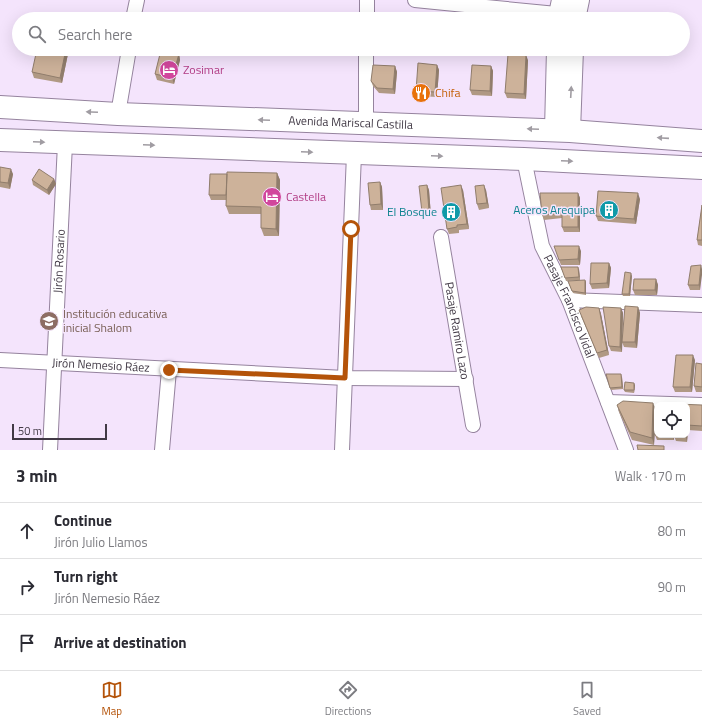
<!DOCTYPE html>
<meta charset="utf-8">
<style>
:root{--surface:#fff;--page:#f7f7f7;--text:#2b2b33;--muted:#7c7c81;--line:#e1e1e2;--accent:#b45309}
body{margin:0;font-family:"Titillium Web",sans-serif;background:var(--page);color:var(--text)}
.controls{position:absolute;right:12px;bottom:12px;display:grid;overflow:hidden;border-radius:8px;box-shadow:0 4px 16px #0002}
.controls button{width:36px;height:36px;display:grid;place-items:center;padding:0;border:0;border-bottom:1px solid var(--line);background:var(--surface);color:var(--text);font:20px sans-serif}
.scale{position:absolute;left:12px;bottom:10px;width:95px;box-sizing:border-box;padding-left:4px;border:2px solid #413945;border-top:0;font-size:11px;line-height:14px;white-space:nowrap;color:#413945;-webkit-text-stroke:3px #f4e4fc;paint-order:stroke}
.stop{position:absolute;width:12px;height:12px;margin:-9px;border:3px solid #b45309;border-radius:50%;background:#fff}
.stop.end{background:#b45309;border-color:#fff;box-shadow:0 1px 4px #0008}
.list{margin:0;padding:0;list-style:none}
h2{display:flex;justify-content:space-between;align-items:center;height:52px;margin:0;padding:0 16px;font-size:17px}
h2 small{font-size:13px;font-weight:400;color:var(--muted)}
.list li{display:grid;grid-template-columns:26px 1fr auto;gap:12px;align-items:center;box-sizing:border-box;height:56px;padding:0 16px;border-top:1px solid var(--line)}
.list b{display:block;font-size:15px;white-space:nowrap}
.list p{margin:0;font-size:13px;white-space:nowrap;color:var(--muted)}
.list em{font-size:13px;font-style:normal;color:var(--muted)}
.icon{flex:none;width:22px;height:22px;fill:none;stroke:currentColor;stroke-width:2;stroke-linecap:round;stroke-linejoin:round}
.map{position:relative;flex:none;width:702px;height:450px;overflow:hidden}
.search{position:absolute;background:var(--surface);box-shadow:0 4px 16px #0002;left:12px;right:12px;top:12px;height:44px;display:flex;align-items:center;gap:10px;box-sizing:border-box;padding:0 14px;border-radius:22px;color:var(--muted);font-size:15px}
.sheet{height:220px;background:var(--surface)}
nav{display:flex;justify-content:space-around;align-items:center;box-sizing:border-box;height:56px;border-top:1px solid var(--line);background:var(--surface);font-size:11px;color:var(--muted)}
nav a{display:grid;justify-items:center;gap:2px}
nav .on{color:var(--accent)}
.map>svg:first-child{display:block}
</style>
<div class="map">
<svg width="702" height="450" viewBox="0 0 702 450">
<rect width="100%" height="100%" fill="#f4e4fc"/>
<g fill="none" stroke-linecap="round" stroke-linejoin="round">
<g stroke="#95839e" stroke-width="16">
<g id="street">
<path d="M415,0L567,15"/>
<path d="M133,19L137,0"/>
<path d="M367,19V0"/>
<path d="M118,114L129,49"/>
<path d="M366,124V49"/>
<path id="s1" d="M524,159L542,246L569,300L626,450"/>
<path id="s2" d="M441,237L473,425"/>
<path d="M569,300L702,305"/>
<path id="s3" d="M0,360L345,378L466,379"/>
<path d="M608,402L702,405"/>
<path id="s4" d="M50,450L65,144"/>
<path d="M162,450L169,370"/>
<path d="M342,450L354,154"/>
</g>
</g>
<g stroke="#95839e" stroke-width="22">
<path id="secondary" d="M558,19L562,0
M575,19L579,0
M555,130L557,49
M570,131L573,49"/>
</g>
<g stroke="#95839e" stroke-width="24">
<g id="highway">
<path id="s5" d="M0,107L118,114L570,131L702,141"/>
<path d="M0,140L524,159L702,168"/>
</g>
</g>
<use href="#street" stroke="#fff" stroke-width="14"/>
<use href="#secondary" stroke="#fff" stroke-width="20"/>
<use href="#highway" stroke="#fff" stroke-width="22"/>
</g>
<path fill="#b09984" d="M69,49L62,83L34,78L32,72Z
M179,54L180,60L174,84L157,80L155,74Z
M528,60L526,99L507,98L505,93Z
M437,65L439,70L437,97L418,96L416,91Z
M395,66L397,72L395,94L379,93L373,86L371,81Z
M491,66L493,71L492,96L472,95L470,90Z
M0,167L13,174L10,189L0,187Z
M277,173L280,180L279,236H264L261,228V214H229L226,206V200H211L209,195L227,174Z
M54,179L56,184L49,195L33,185L32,180Z
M380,182L382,187L383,210H371L370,205Z
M427,185L429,190L431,216L424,217L422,212Z
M463,190L469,229L459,230V233L449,234L447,229Z
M486,190L489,208L479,210L477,204Z
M578,193L580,198V232H564L562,227V218L544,220L542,215Z
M640,199L636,224L598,221L596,216Z
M702,205V246L698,245L697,240Z
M581,251L580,265H561L559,260Z
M609,263L611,268L609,288L592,289L590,284Z
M701,265L700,290H690L688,285Z
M561,267L579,269L580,280L566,281Z
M632,276L630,296H623L622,294Z
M656,279L658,285L657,295H635L633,290Z
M585,280L586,282V295L573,293L569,284Z
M638,307L640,313L637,348L624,347L622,342Z
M599,308L601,314L609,355L599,358L581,316Z
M621,308L623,313L622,352L611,351L609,346Z
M695,360L692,392H675L673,387Z
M702,364V392H696L694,386Z
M606,374L622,377L623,389L611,390Z
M635,385L634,393L625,392L624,390Z
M617,405L656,410L654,445L632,440L619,412Z
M687,405H702V431L688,430L687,442L676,441L674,436L687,435Z
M655,435H674V440H657Z"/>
<path fill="#907d6c" d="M66,49H69L62,83L60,78Z
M179,54L180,60L174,84L172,78Z
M526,55L528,60L526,99L524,94Z
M437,65L439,70L437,97L435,92Z
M395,66L397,72L395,94L393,89Z
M491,66L493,71L492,96L490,91Z
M11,169L13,174L10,189L8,183Z
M277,173L280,180L279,236L276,229Z
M54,179L56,184L49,195L47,190Z
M380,182L382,187L383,210L381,204Z
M427,185L429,190L431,216L429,211Z
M461,185L463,190L469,229L467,224Z
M484,185L486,190L489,208L487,203Z
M578,193L580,198V232L578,227Z
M638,193L640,199L636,224L634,219Z
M579,246L581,251L580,265L578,259Z
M609,263L611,268L609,288L607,283Z
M701,265L702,269V275L700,290L699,285Z
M578,267L579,269L580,280L579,277Z
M631,273L632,276L630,296L629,294Z
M656,279L658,285L657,295L655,290Z
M585,280L586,282V295L585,293Z
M638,307L640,313L637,348L635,342Z
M599,308L601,314L609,355L607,350Z
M621,308L623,313L622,352L620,347Z
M693,355L695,360L692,392L690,387Z
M621,374L622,377L623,389L622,387Z
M634,383L635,385L634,393Z
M653,403L656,410L654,445L652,438Z
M687,427L688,430L687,442L686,437V435H687Z
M672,435H674V440Z"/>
<path fill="#cdb29a" stroke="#907d6c" d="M37,49H66L60,78L32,72Z
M161,50L179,54L172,78L155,74Z
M508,54L526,55L524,94L505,93Z
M418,63L437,65L435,92L416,91Z
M373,65L395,66L393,89L377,88L371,81Z
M472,65L491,66L490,91L470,90Z
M0,167L11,169L8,183L0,182Z
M39,169L54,179L47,190L32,180Z
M227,172L277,173L276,229L261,228V207L226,206Z
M210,174H227L226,195H209Z
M380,182L381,204L370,205L368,183Z
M427,185L429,211L422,212L419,186Z
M461,185L467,224L457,225V227L447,229L441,188Z
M484,185L487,203L477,204L475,186Z
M598,191L638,193L634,219L596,216Z
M540,193H578V227H562V213L542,215Z
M702,205V240H697Z
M554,246H579L578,259L559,260Z
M591,263H609L607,283L590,284Z
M701,265L699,285H688L691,266Z
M561,267H578L579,277L565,278Z
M625,272L631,273L629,294H622Z
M634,279H656L655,290H633Z
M585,280V293L572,291L568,281Z
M625,306L638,307L635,342H622Z
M586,307L599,308L607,350L597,353L579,310Z
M603,307L621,308L620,347L609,346Z
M676,355H693L690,387H673Z
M696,363L702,364V387L694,386Z
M606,374H621L622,387L610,388Z
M625,382L634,383V390H624Z
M623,401L653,403L652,438L630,432L617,405Z
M676,404L702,405V426L687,425V405H676Z
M657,408V435H655Z
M674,435H686V437L674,436Z
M637,445L664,446V450H638Z"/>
<defs><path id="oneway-solid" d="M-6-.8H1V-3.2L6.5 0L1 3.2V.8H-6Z"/></defs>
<g fill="#a09ca2">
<use href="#oneway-solid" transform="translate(571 92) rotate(-87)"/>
<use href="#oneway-solid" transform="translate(92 112) rotate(-177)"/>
<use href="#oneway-solid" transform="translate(264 120) rotate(-178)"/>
<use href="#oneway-solid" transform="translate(533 129) rotate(-178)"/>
<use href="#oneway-solid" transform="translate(663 138) rotate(-176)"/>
<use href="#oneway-solid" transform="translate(39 142) rotate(3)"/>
<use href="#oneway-solid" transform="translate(149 145) rotate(2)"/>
<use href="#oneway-solid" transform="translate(307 152) rotate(2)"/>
<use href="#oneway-solid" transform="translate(437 156) rotate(2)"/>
<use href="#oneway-solid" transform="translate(567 161) rotate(3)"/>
</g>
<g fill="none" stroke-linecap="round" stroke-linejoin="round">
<path stroke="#b45309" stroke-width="5" d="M169,370L345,378L351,229"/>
</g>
<defs>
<g id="hotel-disc" transform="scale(1)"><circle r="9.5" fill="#d1479c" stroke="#f4e4fc"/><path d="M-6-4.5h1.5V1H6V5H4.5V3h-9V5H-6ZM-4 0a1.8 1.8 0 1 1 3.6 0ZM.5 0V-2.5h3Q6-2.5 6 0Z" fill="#fff"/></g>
<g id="restaurant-disc" transform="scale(1)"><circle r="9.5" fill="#e8710a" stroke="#f4e4fc"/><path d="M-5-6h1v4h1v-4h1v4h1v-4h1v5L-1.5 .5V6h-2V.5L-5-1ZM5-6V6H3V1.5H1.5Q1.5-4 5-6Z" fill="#fff"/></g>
<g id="building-disc" transform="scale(1)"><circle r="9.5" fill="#0f9aa8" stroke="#f4e4fc"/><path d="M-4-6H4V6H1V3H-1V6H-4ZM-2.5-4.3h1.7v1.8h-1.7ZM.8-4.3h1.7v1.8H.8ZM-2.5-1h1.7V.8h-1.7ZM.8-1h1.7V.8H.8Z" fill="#fff"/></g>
<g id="school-disc" transform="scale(1)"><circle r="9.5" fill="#8d6e63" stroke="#f4e4fc"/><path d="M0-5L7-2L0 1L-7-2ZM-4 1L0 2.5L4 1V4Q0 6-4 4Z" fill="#fff"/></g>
</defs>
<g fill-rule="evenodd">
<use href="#hotel-disc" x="169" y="70"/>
<use href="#restaurant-disc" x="421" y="93"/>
<use href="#hotel-disc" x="272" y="197"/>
<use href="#building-disc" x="609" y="210"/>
<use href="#building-disc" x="451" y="212"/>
<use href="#school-disc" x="49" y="321"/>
</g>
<g text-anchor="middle" stroke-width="3" stroke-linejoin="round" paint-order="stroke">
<g font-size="12" fill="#b23c85" stroke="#f4e4fc" text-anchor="start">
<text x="183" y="74">Zosimar</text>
<text x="286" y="201">Castella</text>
</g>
<g font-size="12" fill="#c56008" stroke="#f4e4fc" text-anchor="start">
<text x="435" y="97">Chifa</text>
</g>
<g font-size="12" fill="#413945" stroke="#f4e4fc">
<text dy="4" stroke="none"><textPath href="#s5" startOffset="351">Avenida Mariscal Castilla</textPath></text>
<text dy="4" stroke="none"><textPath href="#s4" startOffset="189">Jirón Rosario</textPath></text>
<text dy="4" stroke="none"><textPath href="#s1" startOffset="155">Pasaje Francisco Vidal</textPath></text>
<text dy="4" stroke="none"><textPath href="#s2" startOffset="95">Pasaje Ramiro Lazo</textPath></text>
<text dy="4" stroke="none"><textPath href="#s3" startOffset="101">Jirón Nemesio Ráez</textPath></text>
</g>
<g font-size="12" fill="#0d838f" stroke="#f4e4fc" text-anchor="end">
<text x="595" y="214">Aceros Arequipa</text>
<text x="437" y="216">El Bosque</text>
</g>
<g font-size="12" fill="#785e54" stroke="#f4e4fc" text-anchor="start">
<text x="63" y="318">Institución educativa<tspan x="63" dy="14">inicial Shalom</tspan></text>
</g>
</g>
</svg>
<div class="controls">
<button><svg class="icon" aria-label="locate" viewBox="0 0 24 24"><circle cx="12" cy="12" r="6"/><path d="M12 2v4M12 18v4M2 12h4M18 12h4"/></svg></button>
</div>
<div class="scale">50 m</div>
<div class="stop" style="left:351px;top:229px"></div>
<div class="stop end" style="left:169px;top:370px"></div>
<div class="search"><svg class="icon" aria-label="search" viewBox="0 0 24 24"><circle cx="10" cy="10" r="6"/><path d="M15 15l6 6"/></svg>Search here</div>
</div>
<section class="sheet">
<h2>3 min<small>Walk · 170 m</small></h2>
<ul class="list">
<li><svg class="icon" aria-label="ahead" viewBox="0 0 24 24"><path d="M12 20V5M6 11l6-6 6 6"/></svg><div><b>Continue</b><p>Jirón Julio Llamos</p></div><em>80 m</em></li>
<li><svg class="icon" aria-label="right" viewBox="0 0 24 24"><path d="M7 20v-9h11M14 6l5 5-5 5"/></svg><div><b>Turn right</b><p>Jirón Nemesio Ráez</p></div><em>90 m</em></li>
<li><svg class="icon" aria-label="arrive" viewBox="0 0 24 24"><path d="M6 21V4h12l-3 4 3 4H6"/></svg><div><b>Arrive at destination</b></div></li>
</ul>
</section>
<nav>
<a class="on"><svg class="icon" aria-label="map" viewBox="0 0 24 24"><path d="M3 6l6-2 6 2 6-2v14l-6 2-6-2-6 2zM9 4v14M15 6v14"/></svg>Map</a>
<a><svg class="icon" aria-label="directions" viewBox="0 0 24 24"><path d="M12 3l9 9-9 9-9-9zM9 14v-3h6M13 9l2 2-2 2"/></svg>Directions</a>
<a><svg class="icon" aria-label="saved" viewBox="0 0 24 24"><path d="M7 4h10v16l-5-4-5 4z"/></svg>Saved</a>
</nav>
